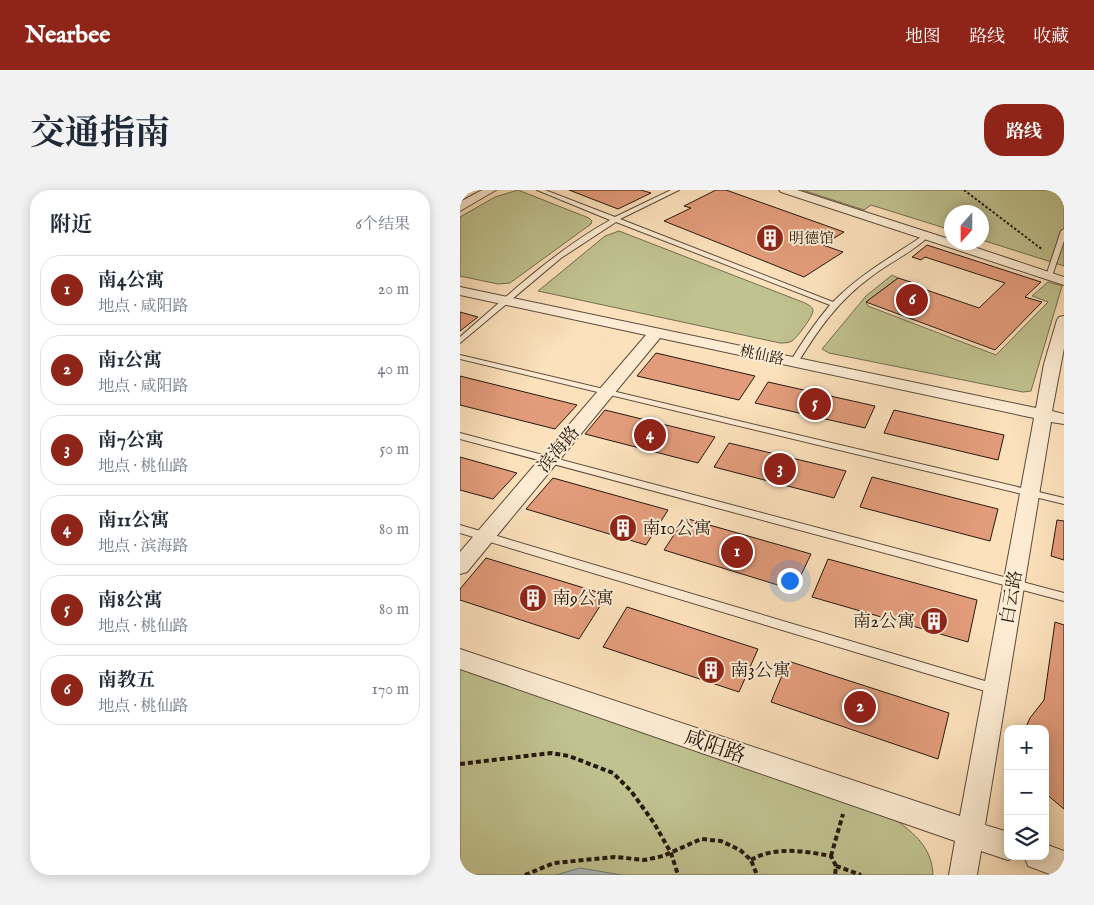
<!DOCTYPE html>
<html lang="zh">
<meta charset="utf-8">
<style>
:root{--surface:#fff;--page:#f2f2f3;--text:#1f2937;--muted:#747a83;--line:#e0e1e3;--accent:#8f2418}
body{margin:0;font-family:"IM FELL English","Noto Serif SC",serif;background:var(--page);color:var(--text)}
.controls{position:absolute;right:15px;bottom:15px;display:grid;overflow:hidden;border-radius:10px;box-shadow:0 2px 12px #0003}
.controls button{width:45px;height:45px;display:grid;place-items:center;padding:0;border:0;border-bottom:1px solid var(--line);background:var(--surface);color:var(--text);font:25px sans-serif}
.compass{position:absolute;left:484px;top:15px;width:45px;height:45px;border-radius:50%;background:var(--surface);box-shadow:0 2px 12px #0003;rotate:201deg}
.you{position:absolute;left:329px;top:390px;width:18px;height:18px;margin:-12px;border:4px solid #fff;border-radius:50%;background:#1a73e8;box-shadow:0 0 0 8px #1a73e833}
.badge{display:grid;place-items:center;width:32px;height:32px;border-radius:50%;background:var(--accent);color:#fff;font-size:16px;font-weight:700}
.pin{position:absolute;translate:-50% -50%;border:2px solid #fff;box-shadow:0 1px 5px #0006}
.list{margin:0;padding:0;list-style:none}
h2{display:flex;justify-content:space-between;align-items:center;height:65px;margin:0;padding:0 20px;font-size:21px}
h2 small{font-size:16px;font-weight:400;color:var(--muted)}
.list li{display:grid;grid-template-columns:32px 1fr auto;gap:15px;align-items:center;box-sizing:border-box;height:70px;margin:0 10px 10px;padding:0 10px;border:1px solid var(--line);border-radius:20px}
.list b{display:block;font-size:19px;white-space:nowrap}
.list p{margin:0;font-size:16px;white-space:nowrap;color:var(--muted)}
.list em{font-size:16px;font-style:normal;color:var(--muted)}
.icon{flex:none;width:28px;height:28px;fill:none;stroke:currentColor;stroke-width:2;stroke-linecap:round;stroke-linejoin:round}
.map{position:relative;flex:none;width:604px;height:685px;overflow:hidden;border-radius:20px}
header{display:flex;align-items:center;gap:30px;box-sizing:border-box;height:70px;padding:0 25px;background:var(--accent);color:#fff}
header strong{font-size:24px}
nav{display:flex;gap:28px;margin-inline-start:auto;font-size:18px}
.intro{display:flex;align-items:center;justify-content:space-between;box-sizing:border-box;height:120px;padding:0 30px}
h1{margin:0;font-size:35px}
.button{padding:12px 22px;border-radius:20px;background:var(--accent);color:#fff;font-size:18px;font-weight:700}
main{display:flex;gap:30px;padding:0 30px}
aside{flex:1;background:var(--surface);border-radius:20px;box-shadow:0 2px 12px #0003}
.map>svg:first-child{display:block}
</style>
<header>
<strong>Nearbee</strong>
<nav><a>地图</a><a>路线</a><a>收藏</a></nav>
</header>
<div class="intro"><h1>交通指南</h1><a class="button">路线</a></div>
<main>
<aside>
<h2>附近<small>6个结果</small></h2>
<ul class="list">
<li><span class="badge">1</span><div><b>南4公寓</b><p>地点 · 咸阳路</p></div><em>20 m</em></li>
<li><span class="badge">2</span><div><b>南1公寓</b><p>地点 · 咸阳路</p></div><em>40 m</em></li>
<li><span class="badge">3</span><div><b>南7公寓</b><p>地点 · 桃仙路</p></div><em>50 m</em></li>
<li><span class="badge">4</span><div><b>南11公寓</b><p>地点 · 滨海路</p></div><em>80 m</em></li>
<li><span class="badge">5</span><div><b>南8公寓</b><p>地点 · 桃仙路</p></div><em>80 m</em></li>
<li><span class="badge">6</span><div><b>南教五</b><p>地点 · 桃仙路</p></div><em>170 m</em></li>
</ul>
</aside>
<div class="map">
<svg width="604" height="685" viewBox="0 0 604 685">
<rect width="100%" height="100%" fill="#fce1bc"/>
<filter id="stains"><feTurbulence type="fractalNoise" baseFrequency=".004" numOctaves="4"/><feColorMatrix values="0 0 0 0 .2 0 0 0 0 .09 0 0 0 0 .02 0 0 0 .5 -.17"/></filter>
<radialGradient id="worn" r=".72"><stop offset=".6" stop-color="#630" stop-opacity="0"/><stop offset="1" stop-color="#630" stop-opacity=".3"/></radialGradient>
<path fill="#c0c290" stroke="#726e50" d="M58,0L129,28L132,31L131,34L50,93L38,94L0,86V27L35,7Z
M342,0H604V76L522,50V22H492L491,40L411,15L404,20Z
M159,41L345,113C349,115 353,117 353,121C353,126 337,148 332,151C328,153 324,153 320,153L78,101L145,46Z
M432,85L438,88L406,112L408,116L536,165L588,112L572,106L588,92L602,96L571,201L563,202L369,163L362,159L406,106Z
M0,478L435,629C455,644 472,658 473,685H0Z"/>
<path fill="#a6babd" stroke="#727a78" d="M120,678L162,685H96Z"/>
<path fill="#e39c7b" stroke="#251910" d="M109,0H181L191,3L158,19Z
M256,0H266L384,42L363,55L383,62L344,87L204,31L231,18L224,16Z
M467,55L581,92L565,107L582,112L535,160L406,112L438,88L457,94L455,96L519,118L545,93L465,67L461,70L452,67Z
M0,122L18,127L0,141Z
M196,163L295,186L279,210L177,186Z
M0,186L117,215L95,239L0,215Z
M308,192L415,216L405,238L295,213Z
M145,220L255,247L238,273L125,244Z
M434,220L544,245L538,270L424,243Z
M269,253L386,281L374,308L254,277Z
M0,267L57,283L33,309L0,300Z
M412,287L538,319L530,351L400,317Z
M93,288L208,320L186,355L66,319Z
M225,328L351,364L334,400L204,360Z
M597,330L604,331V370L591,366Z
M26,368L147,405L119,449L0,410V399Z
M368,369L517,410L508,452L352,407Z
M167,417L298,459L279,502L143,457Z
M595,432L604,435V619L585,603V539H565L570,528L584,510Z
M328,471L489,523L478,569L311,512Z"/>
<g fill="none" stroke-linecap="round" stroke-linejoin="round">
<g stroke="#5b4b3b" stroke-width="2">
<path id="lane" d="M77,0H85L155,27L211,0H219L160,29L373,112C399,85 433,66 464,45L469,46C453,62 430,72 412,86C378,111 359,138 337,174H334L330,172C342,152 355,133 370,115L156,32L101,68L0,153V147C48,105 95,61 150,30Z
M604,39V51L592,86L587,87L586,86L601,41Z
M0,165L604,308V314L0,169Z
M0,243L604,403V411L0,249Z
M0,335L535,494L539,495L541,499L539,503L535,504L0,343Z"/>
</g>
<g stroke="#5b4b3b" stroke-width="2">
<path id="street" d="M22,0H36L0,21V12Z
M319,0H337L492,50V52H499L604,87V95L321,2Z
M0,97L576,218L584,174L597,130L599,127L604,126V158L592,221L604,224V234L591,232L525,635L548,642V666H557L548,670L521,661L517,685H489L495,651L0,479V459L500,626L574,228L200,148L7,382L0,384V362L186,145L0,105Z
M585,654L604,661V685H592L568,676L564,666H585Z"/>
</g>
<path stroke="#251910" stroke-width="2" stroke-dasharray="2.5 2" stroke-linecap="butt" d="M504,0L583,60"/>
<path stroke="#251910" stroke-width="4" stroke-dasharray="5 3" stroke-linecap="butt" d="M0,574L91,563L109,566L153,583L171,601L194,633L211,663L218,685
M371,666L383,624
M291,670C315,656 344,661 371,666L376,676L375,685
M376,676L401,685
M0,683V685
M65,685L94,673L155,667L185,670L203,666L241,649L261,651L280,660L291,670L297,685"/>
<use href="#lane" fill="#fdecd3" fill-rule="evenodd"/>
<use href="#street" fill="#fdecd3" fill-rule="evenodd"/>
</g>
<defs>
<g id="building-disc" transform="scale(1.4375)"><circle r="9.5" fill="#8f2418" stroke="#fdecd3"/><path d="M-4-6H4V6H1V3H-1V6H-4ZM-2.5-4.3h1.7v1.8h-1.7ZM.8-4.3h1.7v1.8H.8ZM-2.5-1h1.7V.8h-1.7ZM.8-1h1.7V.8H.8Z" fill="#fff"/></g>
</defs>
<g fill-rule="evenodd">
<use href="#building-disc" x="310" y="48"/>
<use href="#building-disc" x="163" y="338"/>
<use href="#building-disc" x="73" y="408"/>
<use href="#building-disc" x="474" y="431"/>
<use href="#building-disc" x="251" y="480"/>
</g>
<g text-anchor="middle" stroke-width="4" stroke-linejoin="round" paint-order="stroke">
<g font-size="15" fill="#251910" stroke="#fdecd3" text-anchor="start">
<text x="329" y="53">明德馆</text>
</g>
<g font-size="15" fill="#251910" stroke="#fdecd3">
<text transform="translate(302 165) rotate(12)" y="5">桃仙路</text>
</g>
<g font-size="18" fill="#251910" stroke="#fdecd3">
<text transform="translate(98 259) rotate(-50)" y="6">滨海路</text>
<text transform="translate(551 407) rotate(-80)" y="6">白云路</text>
</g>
<g font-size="18" fill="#251910" stroke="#fdecd3" text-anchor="start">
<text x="182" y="344">南10公寓</text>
<text x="92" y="414">南9公寓</text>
<text x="455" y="437" text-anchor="end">南2公寓</text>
<text x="270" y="486">南3公寓</text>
</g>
<g font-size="21" fill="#251910" stroke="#fdecd3">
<text transform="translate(255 556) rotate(19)" y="7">咸阳路</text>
</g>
</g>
<rect width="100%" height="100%" filter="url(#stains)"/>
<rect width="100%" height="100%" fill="url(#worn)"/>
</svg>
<div class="controls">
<button>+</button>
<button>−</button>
<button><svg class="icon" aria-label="layers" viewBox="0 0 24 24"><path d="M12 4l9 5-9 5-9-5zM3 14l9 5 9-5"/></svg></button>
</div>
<svg class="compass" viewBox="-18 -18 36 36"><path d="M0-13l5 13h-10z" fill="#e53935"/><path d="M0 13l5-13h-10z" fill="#747a83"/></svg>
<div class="you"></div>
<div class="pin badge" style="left:277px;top:362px">1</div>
<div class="pin badge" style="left:400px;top:517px">2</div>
<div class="pin badge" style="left:320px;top:279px">3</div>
<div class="pin badge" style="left:190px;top:245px">4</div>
<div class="pin badge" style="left:355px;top:214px">5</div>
<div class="pin badge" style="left:452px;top:110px">6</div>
</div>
</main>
